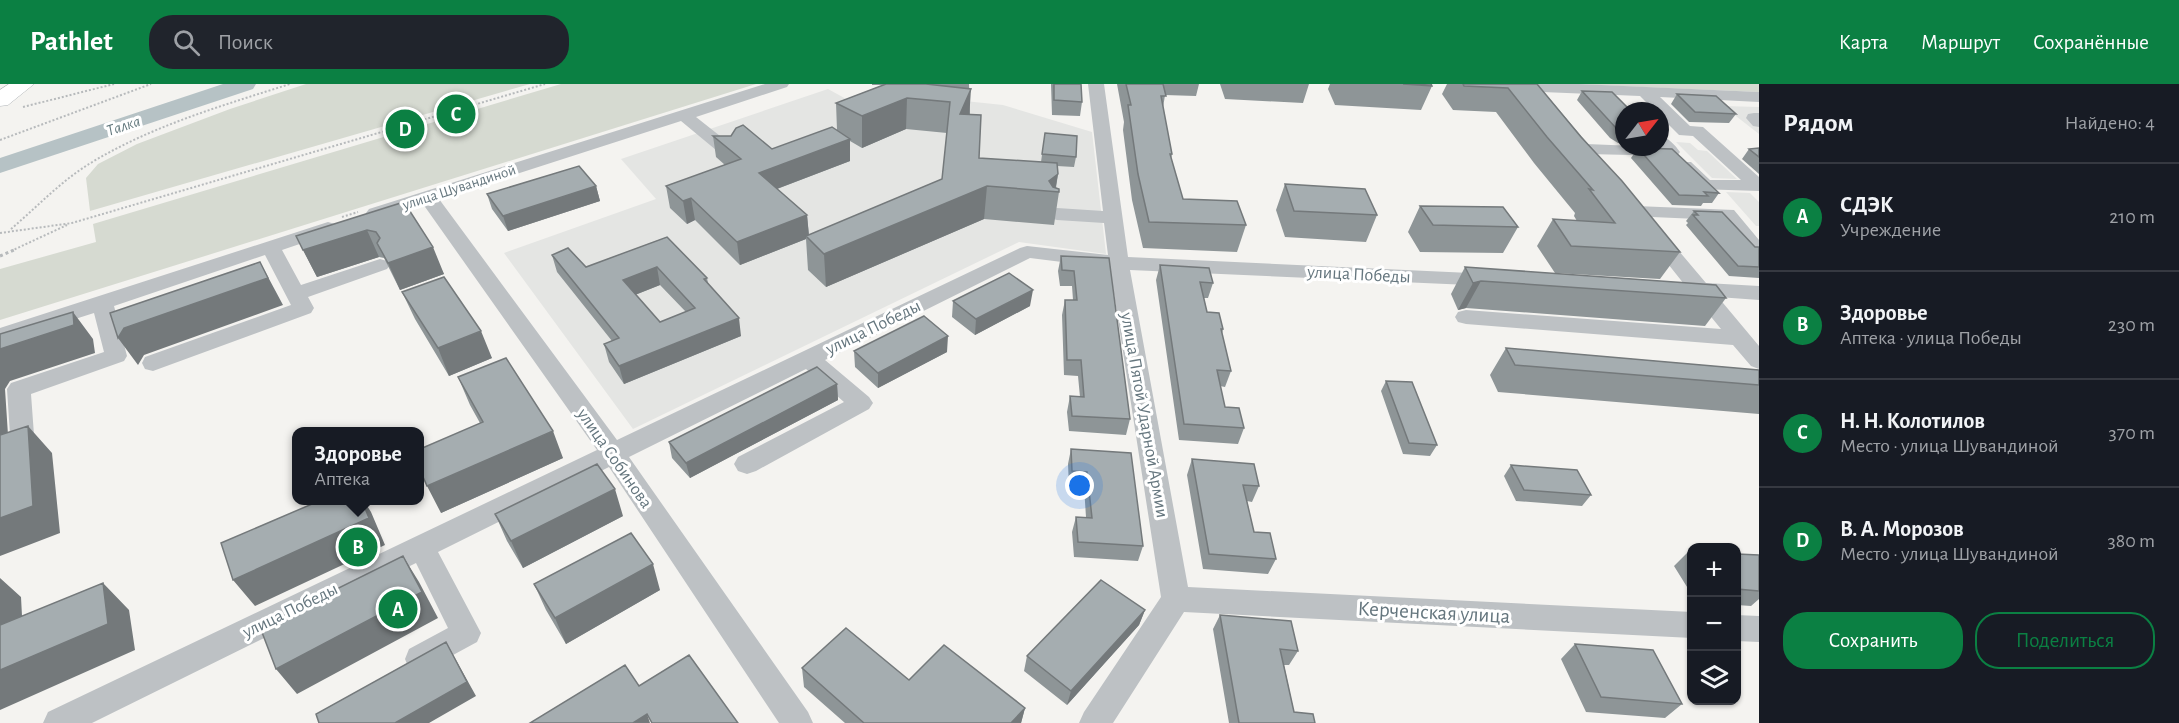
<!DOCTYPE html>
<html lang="ru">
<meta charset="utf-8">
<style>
:root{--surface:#171b24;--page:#20242c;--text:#f1f3f6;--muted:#9ea1a6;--line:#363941;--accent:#0b8043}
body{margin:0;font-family:"Alegreya Sans",sans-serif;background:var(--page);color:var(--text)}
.controls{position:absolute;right:18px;bottom:18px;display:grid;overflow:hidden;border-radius:12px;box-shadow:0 2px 4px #0004}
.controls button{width:54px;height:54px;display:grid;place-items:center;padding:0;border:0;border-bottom:2px solid var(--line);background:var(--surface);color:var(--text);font:30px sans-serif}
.compass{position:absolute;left:1615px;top:18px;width:54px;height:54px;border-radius:50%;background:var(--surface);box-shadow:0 2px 4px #0004;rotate:59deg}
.you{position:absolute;left:1080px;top:402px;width:21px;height:21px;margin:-15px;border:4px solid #fff;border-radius:50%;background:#1a73e8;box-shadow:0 0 0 9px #1a73e833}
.badge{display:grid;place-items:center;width:39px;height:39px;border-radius:50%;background:var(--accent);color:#fff;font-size:20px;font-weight:700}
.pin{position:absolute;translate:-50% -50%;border:3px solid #fff;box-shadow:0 2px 6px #0006}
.popup{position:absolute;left:292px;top:343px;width:132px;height:78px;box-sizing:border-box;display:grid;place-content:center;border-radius:12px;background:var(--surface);filter:drop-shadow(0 2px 4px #0005);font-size:20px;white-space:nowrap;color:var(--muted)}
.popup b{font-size:22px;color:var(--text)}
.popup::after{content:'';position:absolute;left:50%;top:100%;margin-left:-12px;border:12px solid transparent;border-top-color:var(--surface)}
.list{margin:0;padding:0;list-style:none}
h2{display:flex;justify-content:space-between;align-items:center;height:78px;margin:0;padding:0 24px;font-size:26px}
h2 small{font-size:20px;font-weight:400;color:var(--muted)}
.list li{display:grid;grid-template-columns:39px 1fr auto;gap:18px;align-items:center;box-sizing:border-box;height:108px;padding:0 24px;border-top:2px solid var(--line)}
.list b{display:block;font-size:22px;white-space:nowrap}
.list p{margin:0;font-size:20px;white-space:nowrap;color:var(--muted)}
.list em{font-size:20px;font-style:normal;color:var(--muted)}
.actions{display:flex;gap:12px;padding:18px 24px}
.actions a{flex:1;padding:14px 0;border:2px solid var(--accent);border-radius:24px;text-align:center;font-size:21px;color:var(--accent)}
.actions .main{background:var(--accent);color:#fff}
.icon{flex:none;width:33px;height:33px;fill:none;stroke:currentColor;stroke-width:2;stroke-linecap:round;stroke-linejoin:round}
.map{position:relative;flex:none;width:1759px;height:639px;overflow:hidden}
header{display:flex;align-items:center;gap:36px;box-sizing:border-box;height:84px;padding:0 30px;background:var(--accent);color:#fff}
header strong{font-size:28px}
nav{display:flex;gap:33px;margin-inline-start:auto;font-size:21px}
.search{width:420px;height:54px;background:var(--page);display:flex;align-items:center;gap:15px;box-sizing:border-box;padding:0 21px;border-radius:24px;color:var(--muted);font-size:22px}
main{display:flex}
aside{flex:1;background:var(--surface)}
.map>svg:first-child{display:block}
</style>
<header>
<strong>Pathlet</strong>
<div class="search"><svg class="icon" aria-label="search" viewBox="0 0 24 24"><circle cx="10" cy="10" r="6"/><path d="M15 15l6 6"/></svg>Поиск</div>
<nav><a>Карта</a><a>Маршрут</a><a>Сохранённые</a></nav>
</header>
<main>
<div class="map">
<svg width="1759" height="639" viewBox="0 0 1759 639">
<rect width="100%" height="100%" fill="#f4f3f0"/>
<path fill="#e4e5e3" d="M828,5L870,28L917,12L1003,21L1092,48L1106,170L1019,158L633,345L504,169L656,115L621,75Z
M1723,22L1759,23V50Z
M1676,58L1690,59L1698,66L1707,67L1737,95L1712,94Z
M1726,108L1750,109L1759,118V142H1756Z"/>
<path fill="#d6dad1" d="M306,0H530L90,127L86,94L98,80L137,60L230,25Z
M561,0H756L0,236V185L96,158L93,140Z
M1572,0H1759V8Z"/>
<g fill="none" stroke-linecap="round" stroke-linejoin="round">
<path fill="#b6c2c5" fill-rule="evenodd" d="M223,0H256L253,5L0,89V74Z"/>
<g stroke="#b1b5b8" stroke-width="1">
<path id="major" d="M9,0H34L8,21L0,22V6Z"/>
</g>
<path stroke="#b7babc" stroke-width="2" stroke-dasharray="2 2" stroke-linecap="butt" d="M23,23L114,0
M0,56L151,0
M342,133L358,128
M11,145C37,123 60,98 89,80C151,42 221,22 290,0
M0,149L72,139L545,0
M11,167L67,141"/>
<path stroke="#b7babc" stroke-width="3" stroke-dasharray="3 3" stroke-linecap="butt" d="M0,172L14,166"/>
<path fill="#bdc1c4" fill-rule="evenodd" d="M765,0H789L787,3L696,33L734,63L737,67L734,71H722L681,37L439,115L617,356L1020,164L1027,162L1108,171L1104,139L1057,136L1050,134L1047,130L1050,126L1057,124L1103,127L1088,0H1104L1128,173L1492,190L1499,191L1502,196L1499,201L1492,202L1130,186L1188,503L1692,528V554L1184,528L1113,639H1079L1084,628L1161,513L1110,184L1030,174L825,276L869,313L873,319L869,325L756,387L747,390L738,387L734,380L738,373L844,318L806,285L629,373L808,628L813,639H779L609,383L438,468L481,549L477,558L420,589L409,585L405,575L409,565L448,544L416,479L92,639H43L48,628L597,366L423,120L376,135L369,133L366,129L369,125Z
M1464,0H1579L1759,8V18L1660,13L1690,42L1703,43L1759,93V107L1698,105L1676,82L1679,78H1691L1710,96H1741L1693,52L1679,51L1660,32V27H1655L1640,12L1472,5Z
M1754,29H1759V43L1753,42L1746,34L1748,30Z
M1660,52C1669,54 1675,61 1680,68L1677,72L1586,70L1580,69L1577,65L1580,61L1586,60L1660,63Z
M1636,122L1734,126L1759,156V169L1748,168L1721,136L1629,132L1626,128L1629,124Z
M328,138L335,140L338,144L335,148L282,166L301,201L380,175L387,177L390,181L387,185L308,213L314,224L311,229L153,287L145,285L142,279L145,273L291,221L265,171L114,222L127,272L124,277L31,310L34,351L31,357L22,360L13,357L10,351L7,305L11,299L104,268L94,229L0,259V244Z
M1655,145L1662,147L1706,199L1759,202V216L1718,213L1759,262V285L1751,282L1733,261L1466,240L1458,238L1455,233L1458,228L1466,226L1721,245L1694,212L1682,210L1678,205L1684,200L1645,151L1648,147Z
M1736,531L1759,532V558L1736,557Z"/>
<use href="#major" fill="#fff" fill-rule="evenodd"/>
</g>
<path fill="#8e9597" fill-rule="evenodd" d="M872,0H969L970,30L979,74L1041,78L1045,49L1076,73L1074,83L1057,82L1058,90L1056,104L1059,108L1054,141L984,135L826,203L808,186L806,155L740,181L695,136L687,140L670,124L666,102L725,81L716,73L713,52L772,65L837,46L836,19L883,1H872ZM906,45L947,49L942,95L809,151L807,131L777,105L850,77V57L862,64Z
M1051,0H1081L1082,18L1080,32L1052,31Z
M1117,0H1199L1196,12L1165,11L1163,24L1172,70L1171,75L1183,115L1246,141L1237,168L1143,164L1132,116L1123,46L1124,38Z
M1220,0H1309L1303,19L1225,15Z
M1330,0H1431L1432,2L1421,26L1335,21L1328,5Z
M1447,0H1537L1680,168L1660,195L1555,189L1537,162L1553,135L1577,137L1574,132L1575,129L1534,79L1496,28L1453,26L1442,10Z
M1582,7L1624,27V59H1618L1610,54L1577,16Z
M1677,10L1736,30L1729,39L1689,38L1671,20Z
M1638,64L1719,109L1712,119H1703L1701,122L1672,121L1631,74Z
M1759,64V90L1742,75L1749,65Z
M1285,100L1377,131L1366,158L1285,153L1276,126Z
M596,102L600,117L508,147L492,125L487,110Z
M404,118L444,190L400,206L384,174L379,173L317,193L303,166Z
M1420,122L1518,143L1503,169L1420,168L1408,148Z
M1694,127L1755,163H1759V194L1729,192L1686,141L1688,139L1686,137Z
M667,153L707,194L708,199L741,252L624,300L609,278L604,260L612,257L557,188L552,171L586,183ZM660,201L686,228L660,238L635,211Z
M1061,172L1109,174L1130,335L1126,351L1069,347L1067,328L1070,312L1080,313L1078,292L1064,291L1062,231L1065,216H1073L1072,202H1060L1058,187Z
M1160,181L1213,199L1208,214H1204L1207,228L1223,245L1222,250L1231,287L1225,303L1220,302L1225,323L1244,344L1238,360L1179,356L1156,196Z
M1465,183L1726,214L1705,242L1466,224L1458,226L1451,210Z
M402,208L492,274L449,292L415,235Z
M953,217L1030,222L975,251L952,233Z
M1506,264L1759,286V330L1498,308L1490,291Z
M854,267L947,268L878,304L855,283Z
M458,293L563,374L441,429L480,339L470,321Z
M1386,297L1437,361L1430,372L1403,370L1381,307Z
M837,300L838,316L690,394L672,374L669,358Z
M1071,365L1143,462L1138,477L1074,473L1072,448L1076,433H1086L1084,403L1069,402L1068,380Z
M1192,375L1259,402L1252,418L1247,417L1254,448L1276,475L1268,490L1203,485L1187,391Z
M1511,381L1591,411L1582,422L1516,417L1504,392Z
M495,430L623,432L523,484L507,457Z
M1689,467H1692V511L1674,482Z
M1737,470L1759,471V515L1751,522L1737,521Z
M534,500L660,506L566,560L546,526Z
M1145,526L1139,541L1067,621L1024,587L1027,572Z
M1220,531L1298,567L1289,581H1284L1294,628L1315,639H1229L1213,545Z
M1575,560L1682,620L1665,634L1586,628L1561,575Z
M802,584L909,596L1025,624L1021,639H845L804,603Z"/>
<path fill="#74797b" d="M971,5L969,36L960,30Z
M907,14L906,45L862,64V32Z
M850,55V77L761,111L759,89Z
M1058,90L1055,107L1049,97Z
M596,102L600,117L508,147L503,132Z
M987,102L984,135L826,203L824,170Z
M691,114L695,136L687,140L683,117Z
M807,131L809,153L806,152V155L740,181L737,158Z
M367,146L379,173L317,193L303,166Z
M433,163L444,190L400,206L388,179Z
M260,178L283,221L144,271L138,281L118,254L124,244Z
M657,183L660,201L627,214L623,196Z
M1481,197L1466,224L1458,226L1473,199Z
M1033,206L1030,222L975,251L976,235Z
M73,228L93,255L95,269L10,297L5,305L8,351L0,368V265Z
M739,234L741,252L624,300L619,282Z
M481,247L492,274L449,292L438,264Z
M948,252L947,268L878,304V289Z
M837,300L838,316L690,394L686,379Z
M28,342L52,369L60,449L0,472V434Z
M553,347L563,374L441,429L427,402Z
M615,405L623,432L523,484L511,457Z
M362,417H364L371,428L385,461L255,522L233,496Z
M403,472L419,498L438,534L297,610L276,585Z
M653,480L660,506L566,560L555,534Z
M0,494L21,513L24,570L0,550Z
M103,499L129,526L135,566L0,626V586Z
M1145,526L1139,541L1067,621L1071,607Z
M446,558L476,612L429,639H395Z
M1025,624L1021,639H1011Z
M647,630L650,639H633Z"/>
<path fill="#a5adb0" stroke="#74797b" stroke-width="1.5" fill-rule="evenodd" d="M886,0H926L971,5L960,30L981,31L979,74L1057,79L1058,90L1049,97L1053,103L1059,105V108L987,102L824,170L806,152L942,95L950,18L907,14L862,32L836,19Z
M1054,0H1081L1082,18L1054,16Z
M1126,0H1163L1166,12H1161L1172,70H1170L1183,115L1237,117L1246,141L1149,138L1138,90L1128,21H1131Z
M1403,0H1431L1432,2Z
M1463,0H1537L1581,53L1622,97L1680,168L1571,162L1553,135L1615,139L1589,105L1593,106L1547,53L1508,4L1464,2Z
M1582,7L1612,8L1631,27H1624V49L1616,44Z
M1677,10L1716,12L1736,30L1695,28Z
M743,41L772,65L832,43L850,55L759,89L807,131L737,158L691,114L683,117L666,102L741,75L713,52H731L736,44Z
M1045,49L1077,52L1076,73L1042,70Z
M1638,64L1672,65L1719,109L1704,108L1708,112L1679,111Z
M1759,64V73L1749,65Z
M579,82L596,102L503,132L487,110Z
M1285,100L1365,105L1377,131L1294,127Z
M404,118L433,163L388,179L377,159L380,154L376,148L367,146L303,166L296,152Z
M1420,122L1503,123L1518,143L1433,141Z
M1694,127L1722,128L1755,163H1759V183L1738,182L1693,131H1698Z
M667,153L707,194L704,195L739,234L619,282L604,260L619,254L552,171L568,164L586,183ZM657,183L695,224L660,238L623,196Z
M1061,172L1109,174L1130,335L1072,332L1070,312L1084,313L1081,276H1067L1065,216H1077L1074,187L1062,186Z
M260,178L268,194L124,244L118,254L110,229Z
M1160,181L1209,184L1213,199L1200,198L1207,228L1219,229L1223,245H1221L1231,287L1217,286L1225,323L1239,324L1244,344L1184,340Z
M1465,183L1716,201L1726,214L1481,197L1473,199Z
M1009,189L1033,206L976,235L953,217Z
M444,193L481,247L438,264L402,208Z
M73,228L74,241L0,265V250Z
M924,232L948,252L878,289L854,267Z
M1506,264L1759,286V301L1515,281Z
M506,274L553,347L427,402L420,386V365L483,338L458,293Z
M817,283L837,300L686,379L669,358Z
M1386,297L1412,298L1437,361L1409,359Z
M28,342L33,422L0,434V351Z
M1071,365L1131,369L1143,462L1078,458L1076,433L1092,434L1087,388L1072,387Z
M1192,375L1254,380L1259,402L1243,401L1254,448L1270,449L1276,475L1209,470Z
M597,380L615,405L511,457L495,430Z
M1511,381L1577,386L1591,411L1524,406Z
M319,417H362L369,434L233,496L221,459Z
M631,449L653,480L555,534L534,500Z
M1737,470L1759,471V507L1737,505Z
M403,472L422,508L276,585L260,543Z
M1101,496L1145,526L1071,607L1027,572Z
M103,499L108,540L0,586V541Z
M1220,531L1291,537L1298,567L1280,565L1294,628L1313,630L1315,639H1239Z
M846,544L909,596L944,561L1025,624L1011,639H864L802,584Z
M446,558L467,598L395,639H319L316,630Z
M1575,560L1653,566L1682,620L1601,613Z
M689,571L738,639H652L647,630L633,639H530L625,581L639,602Z"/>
<g text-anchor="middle" stroke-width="6" stroke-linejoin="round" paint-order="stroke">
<g font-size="15" fill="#65767e" stroke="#fff">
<text transform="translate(459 103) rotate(-18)" y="5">улица Шувандиной</text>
</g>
<g font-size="16" font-style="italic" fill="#61777c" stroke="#fff">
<text transform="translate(123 41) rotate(-18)" y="6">Талка</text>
</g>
<g font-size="18" fill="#65767e" stroke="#fff">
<text transform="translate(1359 190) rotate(3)" y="6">улица Победы</text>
<text transform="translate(873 243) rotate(-26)" y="6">улица Победы</text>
<text transform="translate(1145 331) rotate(80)" y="6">улица Пятой Ударной Армии</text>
<text transform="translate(615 374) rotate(55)" y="6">улица Собинова</text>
<text transform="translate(290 526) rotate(-26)" y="6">улица Победы</text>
</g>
<g font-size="21" fill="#65767e" stroke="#fff">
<text transform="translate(1434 528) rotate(3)" y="7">Керченская улица</text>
</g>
</g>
</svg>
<div class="controls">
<button>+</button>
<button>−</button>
<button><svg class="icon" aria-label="layers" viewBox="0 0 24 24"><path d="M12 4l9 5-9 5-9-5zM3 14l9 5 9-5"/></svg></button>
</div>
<svg class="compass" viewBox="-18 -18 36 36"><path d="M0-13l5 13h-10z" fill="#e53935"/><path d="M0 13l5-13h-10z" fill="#9ea1a6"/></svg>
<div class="you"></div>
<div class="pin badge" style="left:398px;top:525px">A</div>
<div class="pin badge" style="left:358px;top:463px">B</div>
<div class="popup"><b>Здоровье</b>Аптека</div>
<div class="pin badge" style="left:456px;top:30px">C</div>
<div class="pin badge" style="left:405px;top:45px">D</div>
</div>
<aside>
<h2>Рядом<small>Найдено: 4</small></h2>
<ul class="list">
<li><span class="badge">A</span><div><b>СДЭК</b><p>Учреждение</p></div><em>210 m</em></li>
<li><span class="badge">B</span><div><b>Здоровье</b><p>Аптека · улица Победы</p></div><em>230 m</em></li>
<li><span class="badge">C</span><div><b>Н. Н. Колотилов</b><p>Место · улица Шувандиной</p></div><em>370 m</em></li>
<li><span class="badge">D</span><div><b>В. А. Морозов</b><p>Место · улица Шувандиной</p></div><em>380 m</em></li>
</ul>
<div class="actions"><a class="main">Сохранить</a><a>Поделиться</a></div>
</aside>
</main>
